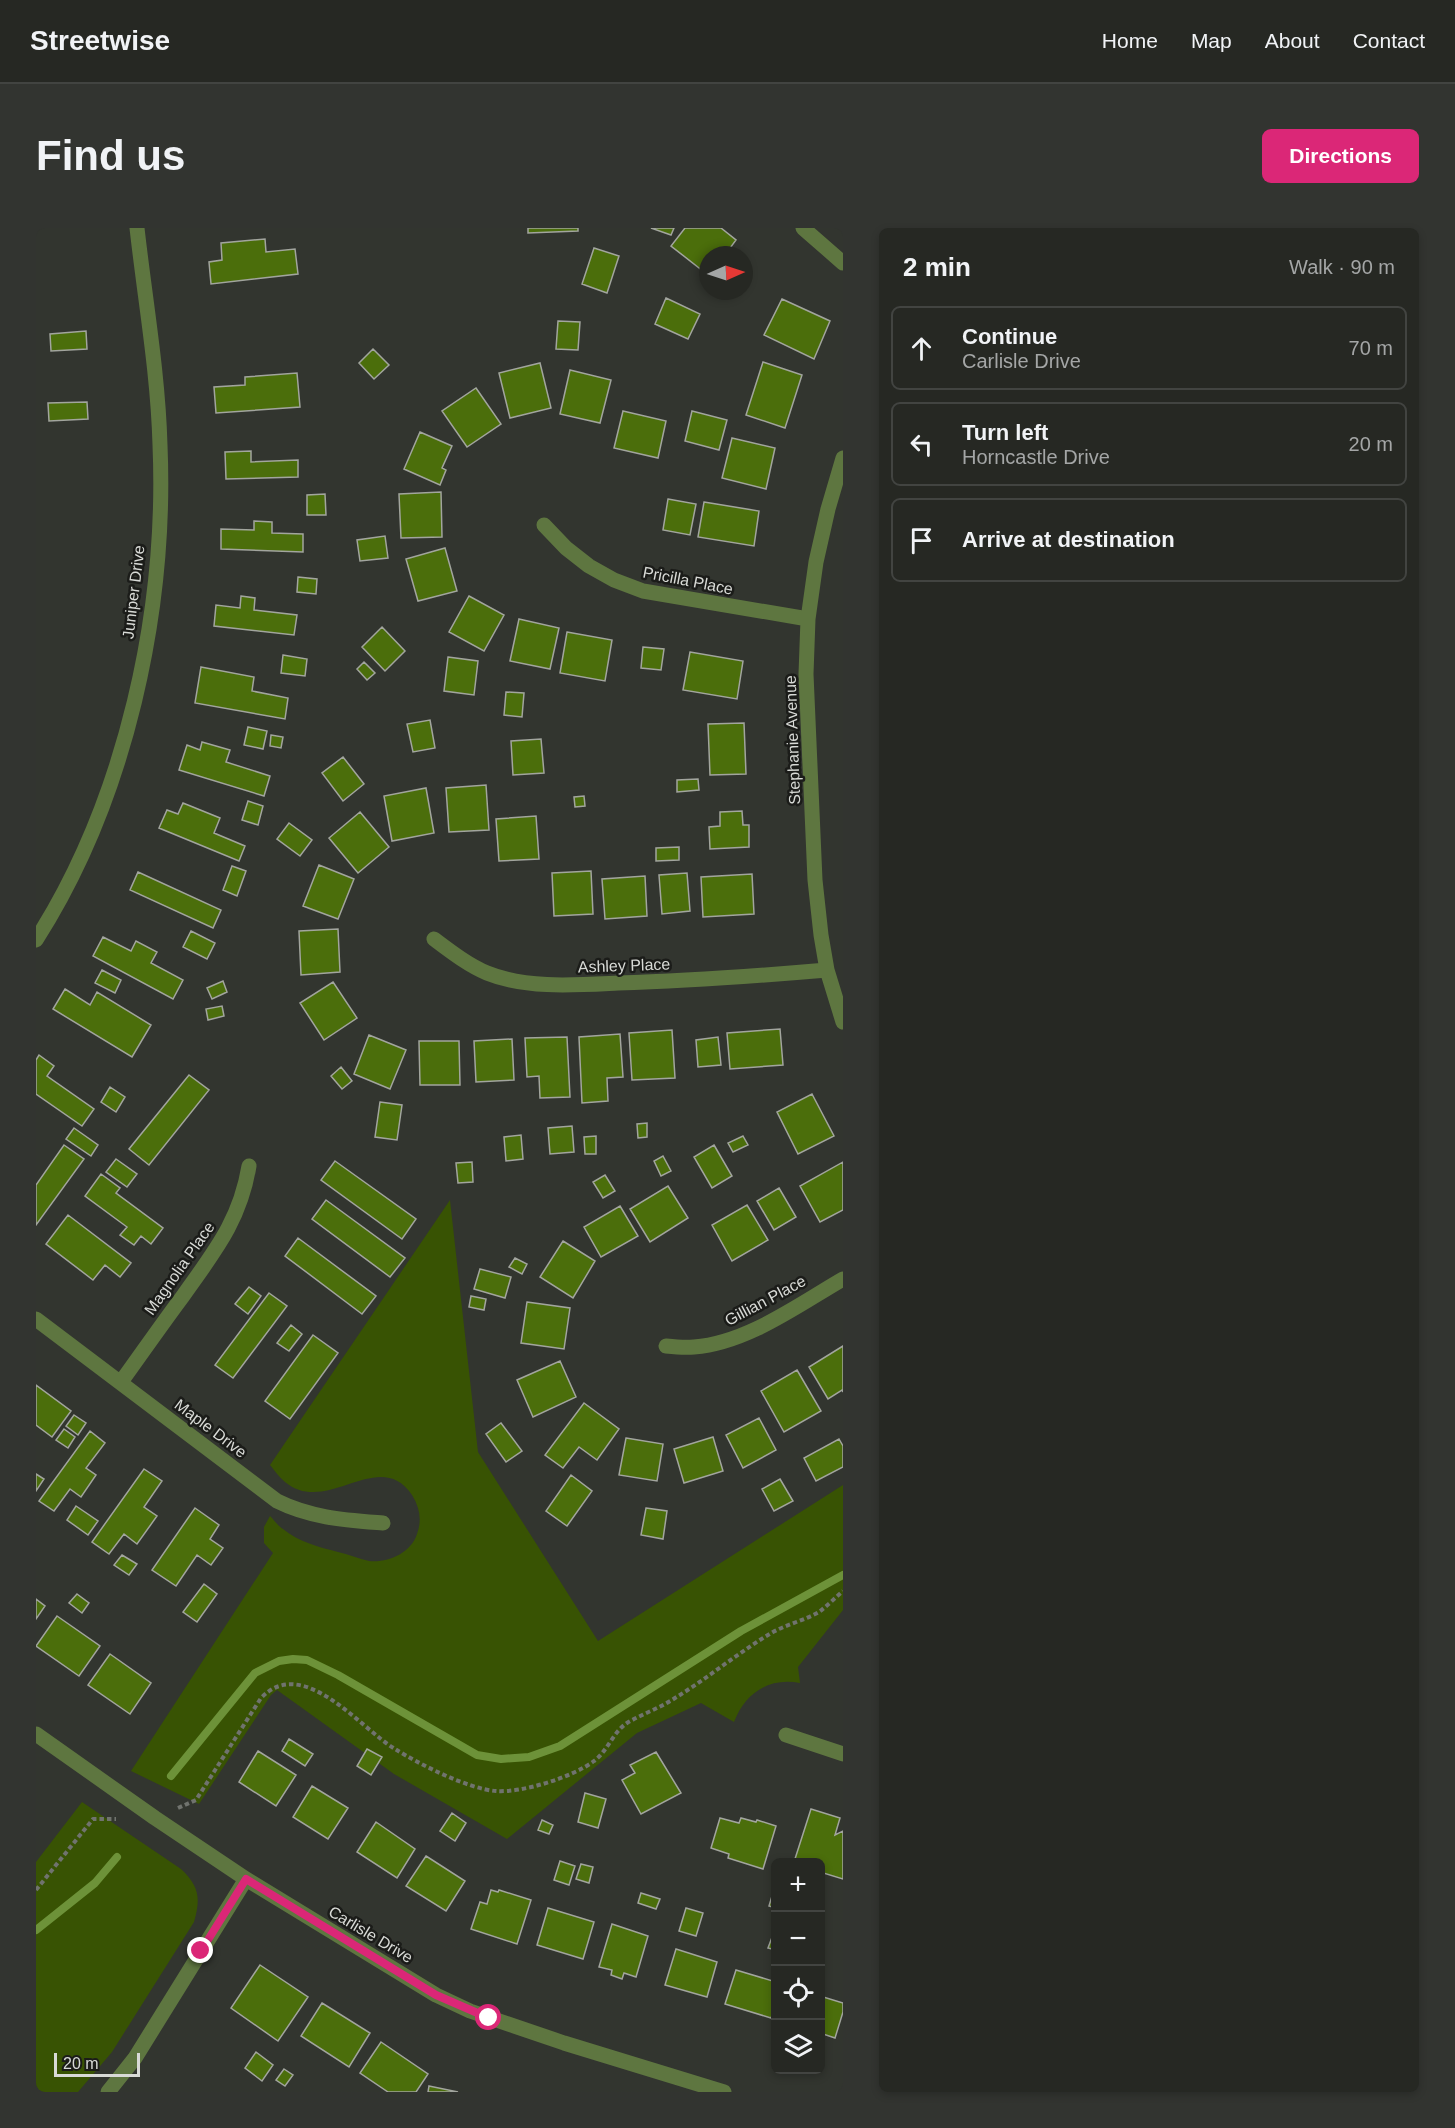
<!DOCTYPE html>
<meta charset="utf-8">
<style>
:root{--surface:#262823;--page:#323430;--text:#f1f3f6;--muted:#a4a6a6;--line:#424441;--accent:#db2777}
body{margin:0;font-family:Helvetica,sans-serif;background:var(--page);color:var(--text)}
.controls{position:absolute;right:18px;bottom:18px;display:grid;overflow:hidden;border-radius:9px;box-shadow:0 3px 9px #0003}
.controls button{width:54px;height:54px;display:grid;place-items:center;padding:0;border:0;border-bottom:2px solid var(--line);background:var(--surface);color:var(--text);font:30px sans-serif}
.compass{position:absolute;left:663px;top:18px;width:54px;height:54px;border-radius:50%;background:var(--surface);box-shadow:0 3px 9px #0003;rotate:87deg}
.scale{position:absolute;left:18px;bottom:15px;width:86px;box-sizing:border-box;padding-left:6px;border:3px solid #d8dad6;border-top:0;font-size:16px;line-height:21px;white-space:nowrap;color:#d8dad6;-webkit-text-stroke:4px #1b1c19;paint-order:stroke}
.stop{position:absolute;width:18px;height:18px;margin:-14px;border:4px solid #db2777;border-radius:50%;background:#fff}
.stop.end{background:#db2777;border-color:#fff;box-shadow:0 2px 6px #0008}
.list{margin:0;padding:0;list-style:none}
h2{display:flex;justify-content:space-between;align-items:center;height:78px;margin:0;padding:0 24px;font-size:26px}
h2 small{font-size:20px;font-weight:400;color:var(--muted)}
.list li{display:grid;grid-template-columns:39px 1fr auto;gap:18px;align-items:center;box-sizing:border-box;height:84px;margin:0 12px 12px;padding:0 12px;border:2px solid var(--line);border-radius:9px}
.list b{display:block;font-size:22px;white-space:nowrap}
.list p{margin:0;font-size:20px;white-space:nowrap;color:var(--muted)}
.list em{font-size:20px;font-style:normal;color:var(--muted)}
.icon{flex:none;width:33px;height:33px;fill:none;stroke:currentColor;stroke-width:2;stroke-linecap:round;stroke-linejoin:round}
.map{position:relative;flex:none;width:807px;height:1864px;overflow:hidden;border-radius:9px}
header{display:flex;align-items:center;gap:36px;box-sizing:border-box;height:84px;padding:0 30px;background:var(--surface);border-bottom:2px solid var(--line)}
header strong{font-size:28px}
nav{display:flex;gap:33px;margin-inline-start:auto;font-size:21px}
.intro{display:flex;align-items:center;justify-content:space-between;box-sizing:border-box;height:144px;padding:0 36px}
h1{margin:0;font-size:42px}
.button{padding:15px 27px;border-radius:9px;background:var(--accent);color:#fff;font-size:21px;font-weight:700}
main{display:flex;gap:36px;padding:0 36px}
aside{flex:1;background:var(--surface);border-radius:9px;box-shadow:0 3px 9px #0003}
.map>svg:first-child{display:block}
</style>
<header>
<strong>Streetwise</strong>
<nav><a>Home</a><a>Map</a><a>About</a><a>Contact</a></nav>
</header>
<div class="intro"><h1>Find us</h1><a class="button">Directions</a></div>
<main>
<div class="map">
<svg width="807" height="1864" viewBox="0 0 807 1864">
<rect width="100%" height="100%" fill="#32352f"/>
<path fill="#385303" d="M414,972L442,1224L562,1413L807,1257V1382L762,1439L764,1455C733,1449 709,1465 698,1494L665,1475L601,1505L471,1611L358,1546L241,1462L235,1467L163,1576L95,1543L237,1325L228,1315V1299L234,1288C238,1292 242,1298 247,1301C263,1314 283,1319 302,1324C312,1326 323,1331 333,1333C352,1335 375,1325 381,1306C386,1292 384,1280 376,1267C343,1218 291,1289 249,1254C243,1249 238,1242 234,1237Z
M46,1574L145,1641C163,1658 165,1670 158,1694L76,1824L42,1864H0V1634Z"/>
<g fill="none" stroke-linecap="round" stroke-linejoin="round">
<path stroke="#6d9239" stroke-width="8" d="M135,1548L219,1445L243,1433L257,1431L271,1432L302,1447L441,1527L465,1531L493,1529L524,1518L705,1403L807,1347
M0,1702L59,1655L81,1629"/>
</g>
<path fill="#4b6e0b" stroke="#a2a59e" stroke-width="1.5" d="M492,0H542V3L492,5Z
M615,0H638L635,7Z
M649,0H685L700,12L689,27H672V47L635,18Z
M229,11L230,24L259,21L262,46L175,56L173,34L186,32L185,15Z
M558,20L583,28L571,65L546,56Z
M630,70L664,86L652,111L619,96Z
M746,71L794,93L778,131L728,107Z
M522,93L544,94L542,122L520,121Z
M50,103L51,121L15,123L14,106Z
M337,121L353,137L338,151L323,135Z
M727,134L766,147L749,200L710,187Z
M504,135L515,180L474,190L463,145Z
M534,142L575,152L564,195L524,186Z
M261,145L264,179L180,185L178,159L209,157V149Z
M440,160L465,196L431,219L406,183Z
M51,174L52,191L13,193L12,175Z
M587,183L630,193L622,230L578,220Z
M656,183L691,192L683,222L649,213Z
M384,204L416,218L406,240L410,242L404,257L368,241Z
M696,210L739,220L730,261L686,250Z
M215,223V234L262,232V249L190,251L189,224Z
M405,264L406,309L365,310L363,266Z
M289,266L290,287H271V267Z
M632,271L660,276L654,307L627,302Z
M668,274L723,283L718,318L662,309Z
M218,293L236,294V305L267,306V324L185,321V301L218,302Z
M349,308L352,330L324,333L321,312Z
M409,320L421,363L382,373L370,331Z
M262,349L281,351L280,366L261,364Z
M205,368L219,370L218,382L261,387L258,407L178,398L180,377L204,380Z
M433,368L468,387L448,423L413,404Z
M483,391L523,400L514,441L474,433Z
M346,399L369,423L349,443L326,419Z
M531,404L576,412L569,453L524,445Z
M607,419L628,421L625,442L605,440Z
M654,424L707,433L701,471L647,462Z
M247,427L271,431L269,448L245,445Z
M412,429L442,433L438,467L408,463Z
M328,434L339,445L331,452L321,441Z
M165,439L218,449L216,463L252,470L249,491L159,475Z
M470,464L488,465L486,489L468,487Z
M394,492L399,520L377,524L371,496Z
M708,495L710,546L674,547L672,496Z
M212,499L231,503L227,521L208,517Z
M235,507L247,509L245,520L234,518Z
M505,511L508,545L477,547L475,513Z
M166,514L194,522L190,534L234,548L228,568L143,542L151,517L164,522Z
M307,529L328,556L307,573L286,545Z
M662,551L663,562L641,564V552Z
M450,557L453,602L413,604L410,560Z
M390,560L398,605L356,613L348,568Z
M548,568L549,578L539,579L538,569Z
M212,573L227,578L222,597L206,592Z
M147,575L184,590L178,605L209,618L203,633L123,600L131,582L142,586Z
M706,583L707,597H713V619L674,621L673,599L684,598V584Z
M324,584L353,619L322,645L293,610Z
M500,588L503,631L463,633L460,591Z
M253,595L276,612L264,628L241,611Z
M643,619V632L620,633V620Z
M283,637L318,651L302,691L267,678Z
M196,638L210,643L201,668L187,662Z
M555,643L557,686L518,688L516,645Z
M102,644L185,682L177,700L94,662Z
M651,645L654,683L626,686L623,647Z
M716,646L718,686L667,689L665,649Z
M609,648L611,688L569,691L566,651Z
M302,701L304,744L265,747L263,703Z
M155,703L179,715L171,731L147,719Z
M67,709L95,723L100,713L121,724L115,735L147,752L137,771L57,728Z
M66,742L85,752L79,765L59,755Z
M187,753L191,764L176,771L171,760Z
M297,754L321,790L288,812L264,775Z
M29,761L54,777L61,764L115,797L96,829L17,781Z
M186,778L188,788L172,792L170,781Z
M744,801L747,837L694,841L691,805Z
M636,802L639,850L596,852L593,805Z
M584,806L587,849L571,850L572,873L546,875L543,809Z
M333,807L370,822L354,861L318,846Z
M531,809L534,869L504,870L503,848L491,849L489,810Z
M682,809L685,837L662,839L660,812Z
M476,811L478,852L440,854L438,813Z
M383,813H423L424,857H384Z
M3,827L18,838L11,848L58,881L46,898L0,866V832Z
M305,839L316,853L306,861L295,848Z
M153,847L173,862L113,937L93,921Z
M74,859L89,869L80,884L65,874Z
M776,866L798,908L762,926L741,884Z
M344,874L366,877L361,912L339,909Z
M611,895V909L602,910L601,896Z
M536,898L538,924L514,926L512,900Z
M38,900L62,917L55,928L30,911Z
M485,907L487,931L470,933L468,909Z
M560,908V926H549L548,909Z
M707,908L712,917L697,924L692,915Z
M28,917L48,931L0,997V957Z
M678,917L696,948L676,960L658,929Z
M627,928L635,943L625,948L618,933Z
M80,931L101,946L91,959L70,944Z
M299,933L380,991L366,1011L285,952Z
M436,934L437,954L422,955L420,935Z
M807,934V982L784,994L764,958Z
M65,946L84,960L80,965L127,1000L115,1016L105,1008L98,1017L84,1007L91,999L49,968Z
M569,947L579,963L567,970L557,954Z
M632,958L652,990L614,1014L594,981Z
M743,960L760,989L738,1002L721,973Z
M290,972L369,1030L354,1049L276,991Z
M711,977L732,1012L696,1033L676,997Z
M584,978L602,1008L565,1029L548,999Z
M32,987L95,1035L84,1049L69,1037L57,1052L10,1016Z
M262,1010L340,1068L326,1086L249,1028Z
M527,1013L559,1033L537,1070L504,1049Z
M479,1030L491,1036L486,1046L473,1039Z
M444,1041L475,1049L469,1070L438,1061Z
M213,1059L225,1068L212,1086L199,1076Z
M233,1065L251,1078L197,1150L179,1137Z
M435,1068L450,1071L448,1082L433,1079Z
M491,1074L534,1080L528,1121L485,1115Z
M255,1097L266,1106L253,1123L241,1115Z
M277,1107L302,1125L254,1191L229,1173Z
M807,1118V1164L806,1162L792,1171L773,1139Z
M524,1133L540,1169L497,1189L481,1152Z
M761,1142L785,1183L748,1204L725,1163Z
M0,1157L35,1183L16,1209L0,1197Z
M548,1175L583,1201L561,1232L543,1219L527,1240L509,1227Z
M38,1187L50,1195L42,1207L30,1198Z
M723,1190L740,1222L707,1240L690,1207Z
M465,1195L486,1223L470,1234L450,1206Z
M28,1201L39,1209L32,1220L20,1212Z
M54,1203L69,1215L50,1240L60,1247L45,1269L34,1261L18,1283L3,1273Z
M677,1209L687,1243L648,1255L638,1221Z
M590,1210L627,1216L621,1253L583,1247Z
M803,1211L807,1218V1239L780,1253L768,1230Z
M108,1241L126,1253L108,1279L121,1288L101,1316L88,1306L73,1326L56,1314Z
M0,1246L8,1251L0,1263Z
M535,1247L556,1263L531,1298L510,1283Z
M744,1251L757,1273L738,1283L726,1261Z
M40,1278L62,1293L52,1307L31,1292Z
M159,1280L183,1297L174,1311L187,1320L175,1337L161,1327L140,1358L116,1342Z
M610,1280L631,1283L627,1311L605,1307Z
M86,1327L101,1336L93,1347L78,1337Z
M168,1356L181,1366L161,1394L147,1384Z
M41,1366L53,1375L46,1385L33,1375Z
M0,1371L9,1378L0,1391Z
M21,1388L64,1418L43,1448L0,1418Z
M74,1426L115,1455L94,1486L52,1457Z
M253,1511L277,1526L269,1538L246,1523Z
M331,1521L346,1529L335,1547L321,1538Z
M222,1523L260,1547L240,1578L203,1554Z
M620,1524L645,1565L605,1586L586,1552L599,1545L594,1537Z
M276,1558L312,1580L292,1611L257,1589Z
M549,1565L570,1571L562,1600L542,1594Z
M775,1581L804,1590L799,1607L807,1603V1651L784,1644V1634H758Z
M416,1585L430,1595L419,1613L404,1603Z
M684,1590L703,1595L705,1590L720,1594L721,1592L740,1598L727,1641L692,1630L693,1626L675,1620Z
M506,1592L517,1597L513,1606L502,1602Z
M340,1594L379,1621L361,1650L321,1624Z
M390,1628L429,1653L410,1683L370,1658Z
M524,1633L539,1638L533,1657L518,1652Z
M545,1636L557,1639L553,1655L540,1651Z
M740,1655V1680L733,1678Z
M455,1662L462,1664L463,1662L495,1672L481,1716L435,1701L444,1674L451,1676Z
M605,1665L624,1671L620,1681L602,1675Z
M512,1680L558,1694L547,1731L501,1717Z
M650,1680L667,1685L660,1708L643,1703Z
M576,1696L612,1708L600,1749L588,1745L586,1751L575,1747L576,1742L563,1739Z
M738,1704L740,1705V1722L732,1720Z
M640,1721L681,1734L671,1769L629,1757Z
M224,1737L272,1769L242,1813L195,1780Z
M700,1742L740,1754V1776L735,1790L689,1776Z
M784,1768L807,1775V1784L799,1810L784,1805Z
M286,1775L334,1805L313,1839L265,1808Z
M345,1814L392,1846L380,1864H352L324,1845Z
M220,1824L237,1837L226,1853L209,1840Z
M248,1841L257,1847L249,1858L240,1852Z
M393,1858L422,1864H392Z"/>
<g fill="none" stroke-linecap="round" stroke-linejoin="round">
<path stroke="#70736e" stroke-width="4" stroke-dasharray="4.5 3" stroke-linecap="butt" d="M142,1580L160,1572L225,1470C267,1426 324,1500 359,1521C383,1536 432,1561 460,1563C486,1565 537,1549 558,1533C571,1524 577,1504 591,1495C606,1486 624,1480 639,1470C672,1450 703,1424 737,1404C752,1396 769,1392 783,1384C791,1378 799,1370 807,1363
M0,1662L57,1591H80"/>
<path stroke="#5e7640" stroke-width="15" d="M767,0L807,35
M807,230L792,281L780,334L772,391L770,446L779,652L785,707L791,742L807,794
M508,297L530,320L553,338L578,352L607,363L772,391
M398,711C414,723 432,737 451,745C490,761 541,757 582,755C652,753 721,748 791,742
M0,712C90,571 131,383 124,217C122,144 109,72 101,0
M0,1091L241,1273C275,1290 310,1292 347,1295
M630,1118C639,1119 649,1120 658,1119C711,1115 762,1077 807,1051
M85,1154C106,1125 126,1096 147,1068C178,1024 204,993 213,938
M0,1506L119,1590L210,1651L400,1767L434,1783L528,1815L688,1864
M750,1507L807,1526
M72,1864L99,1830L210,1651"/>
</g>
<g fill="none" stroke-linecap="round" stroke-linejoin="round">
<path stroke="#db2777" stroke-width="8" d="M165,1723L210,1651L400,1767L453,1790"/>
</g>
<g text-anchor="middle" stroke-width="5" stroke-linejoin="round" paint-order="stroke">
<g font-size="16" fill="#d8dad6" stroke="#1b1c19">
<text transform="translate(652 352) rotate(11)" y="6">Pricilla Place</text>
<text transform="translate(97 364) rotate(-83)" y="6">Juniper Drive</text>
<text transform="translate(756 512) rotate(-92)" y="6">Stephanie Avenue</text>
<text transform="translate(588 737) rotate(-2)" y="6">Ashley Place</text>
<text transform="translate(143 1040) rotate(-55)" y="6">Magnolia Place</text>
<text transform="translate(729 1072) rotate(-28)" y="6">Gillian Place</text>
<text transform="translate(175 1200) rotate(37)" y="6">Maple Drive</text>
<text transform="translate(335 1706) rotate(31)" y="6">Carlisle Drive</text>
</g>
</g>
</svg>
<div class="controls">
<button>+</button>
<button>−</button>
<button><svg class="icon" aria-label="locate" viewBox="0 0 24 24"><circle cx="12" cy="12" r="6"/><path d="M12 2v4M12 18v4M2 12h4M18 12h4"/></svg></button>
<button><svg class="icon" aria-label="layers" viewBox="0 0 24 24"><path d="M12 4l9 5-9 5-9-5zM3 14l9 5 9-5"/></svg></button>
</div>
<svg class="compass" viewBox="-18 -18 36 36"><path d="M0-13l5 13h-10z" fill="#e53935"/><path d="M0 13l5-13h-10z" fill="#a4a6a6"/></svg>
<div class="scale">20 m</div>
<div class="stop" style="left:453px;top:1790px"></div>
<div class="stop end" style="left:165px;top:1723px"></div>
</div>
<aside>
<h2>2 min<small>Walk · 90 m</small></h2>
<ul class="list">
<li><svg class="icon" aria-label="ahead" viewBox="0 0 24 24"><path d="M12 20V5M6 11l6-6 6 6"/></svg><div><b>Continue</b><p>Carlisle Drive</p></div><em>70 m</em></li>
<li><svg class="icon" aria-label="left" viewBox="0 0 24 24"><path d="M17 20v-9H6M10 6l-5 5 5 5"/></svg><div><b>Turn left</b><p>Horncastle Drive</p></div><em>20 m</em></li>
<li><svg class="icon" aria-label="arrive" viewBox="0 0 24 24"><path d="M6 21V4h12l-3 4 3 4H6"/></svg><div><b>Arrive at destination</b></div></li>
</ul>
</aside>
</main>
